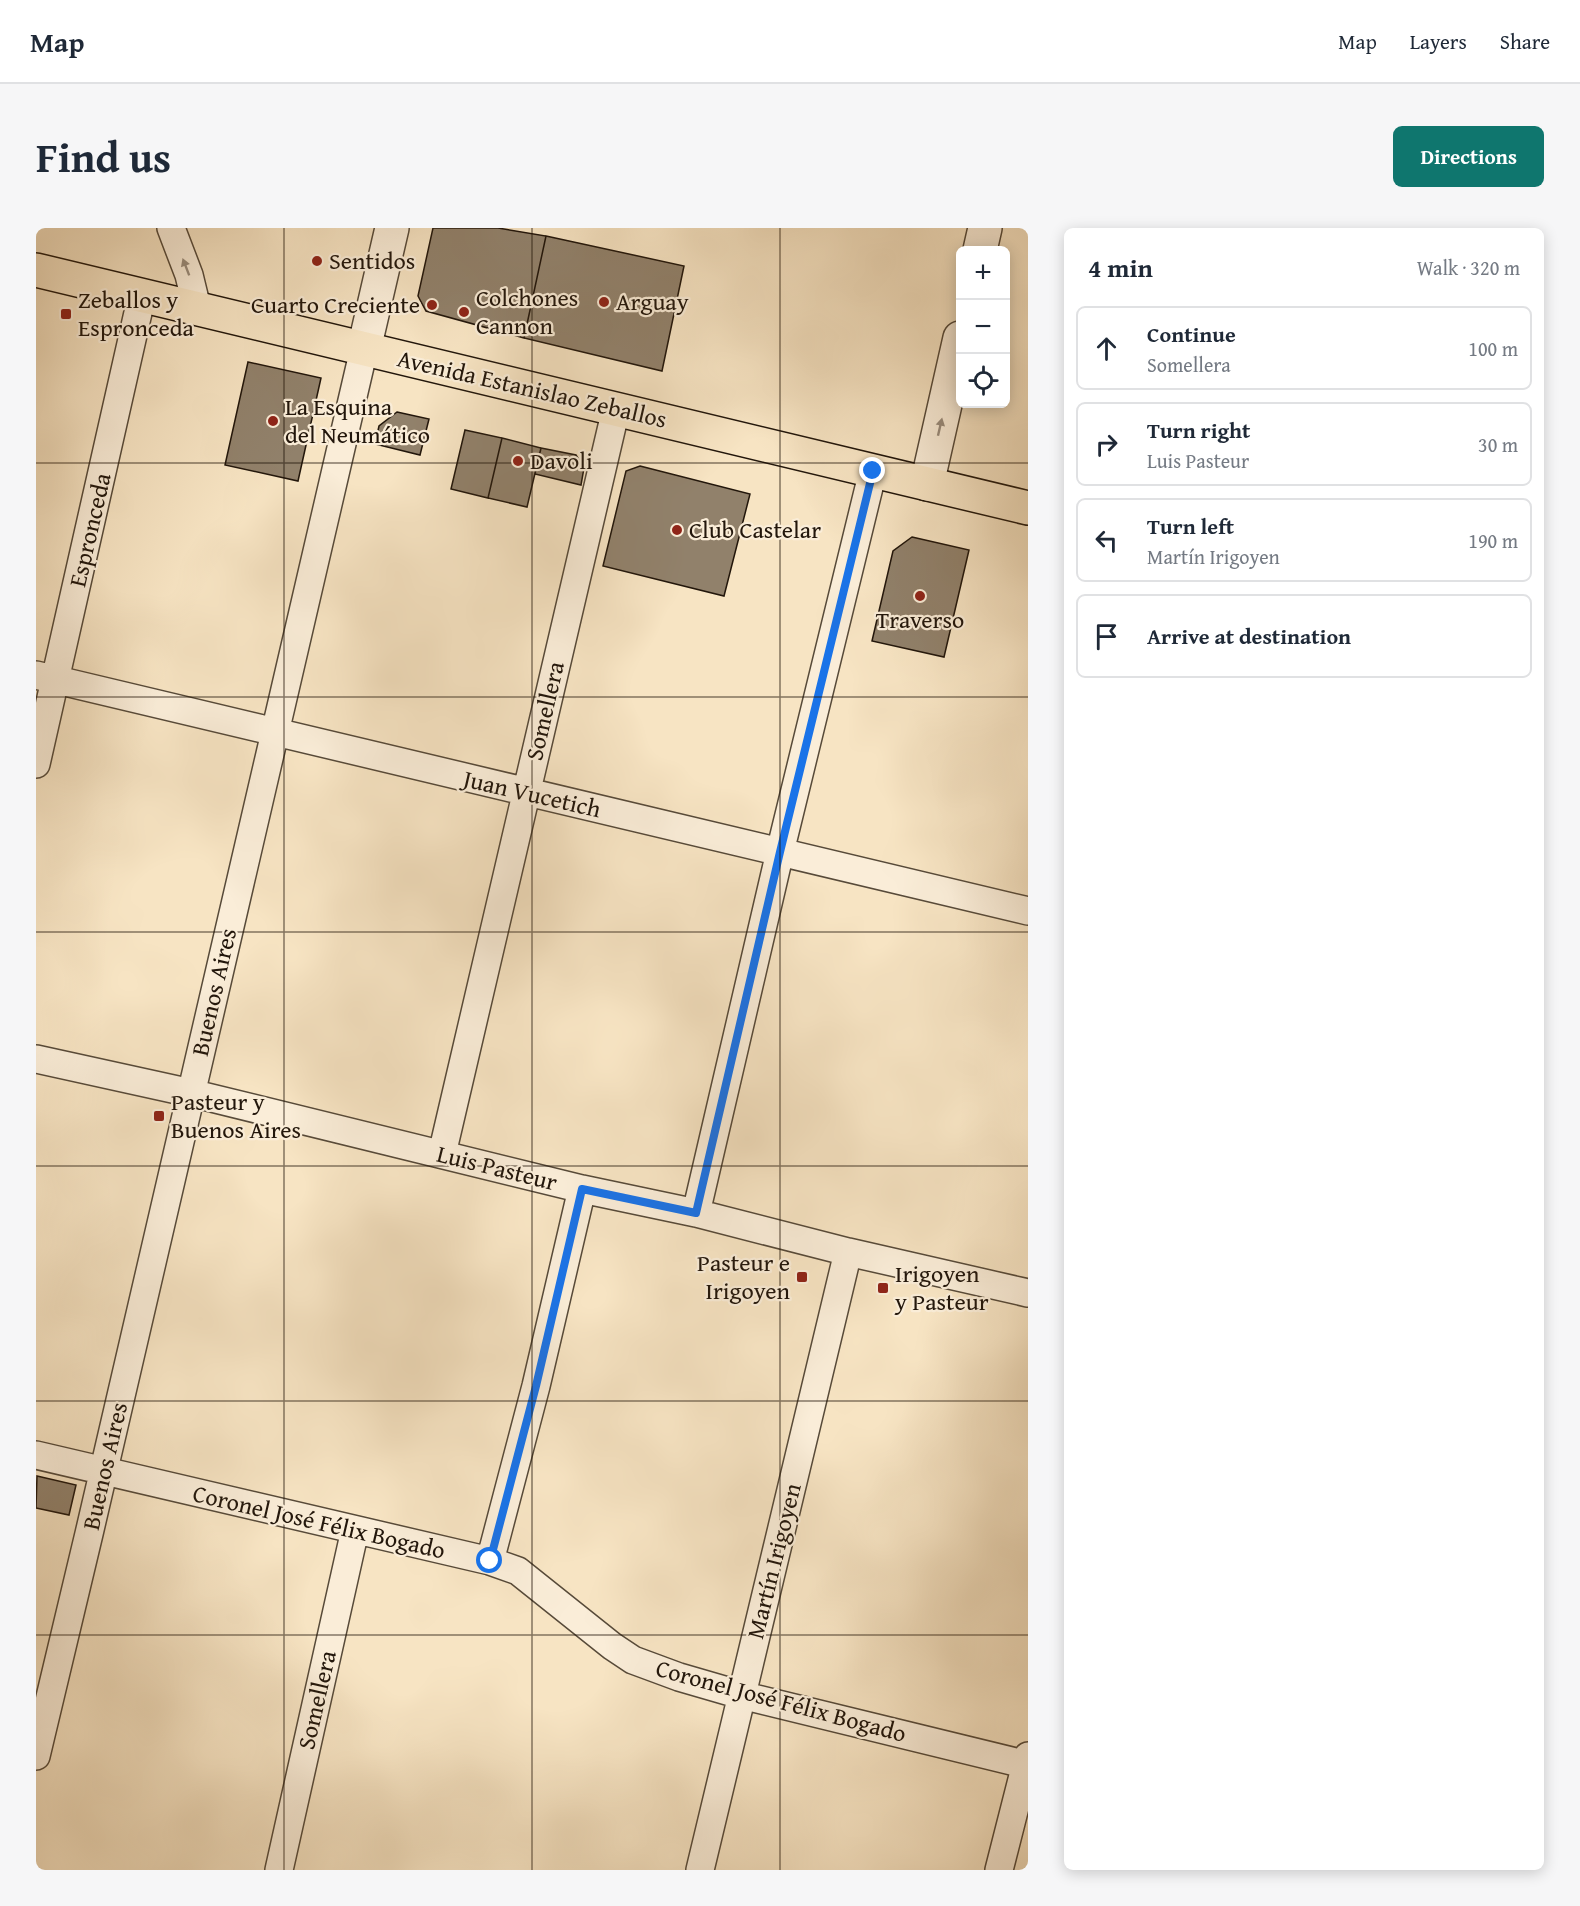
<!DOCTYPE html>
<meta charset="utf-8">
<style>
:root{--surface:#fff;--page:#f6f6f7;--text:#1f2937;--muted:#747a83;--line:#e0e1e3;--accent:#0f766e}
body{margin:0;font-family:"Gentium Book Plus",serif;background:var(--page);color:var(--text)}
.controls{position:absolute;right:18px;top:18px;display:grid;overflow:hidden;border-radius:9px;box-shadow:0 3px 15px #0003}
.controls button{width:54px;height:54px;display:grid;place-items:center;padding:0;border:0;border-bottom:2px solid var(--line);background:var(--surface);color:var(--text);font:30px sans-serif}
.stop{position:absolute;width:18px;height:18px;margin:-14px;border:4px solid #1a73e8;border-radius:50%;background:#fff}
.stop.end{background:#1a73e8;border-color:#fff;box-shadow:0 2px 6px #0008}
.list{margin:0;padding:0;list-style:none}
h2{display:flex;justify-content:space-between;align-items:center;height:78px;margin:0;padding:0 24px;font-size:26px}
h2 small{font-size:20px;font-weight:400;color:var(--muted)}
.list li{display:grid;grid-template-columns:39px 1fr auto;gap:18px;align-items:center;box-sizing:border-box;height:84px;margin:0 12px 12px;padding:0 12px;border:2px solid var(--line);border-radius:9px}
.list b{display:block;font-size:22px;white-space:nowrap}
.list p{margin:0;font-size:20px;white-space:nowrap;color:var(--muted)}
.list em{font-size:20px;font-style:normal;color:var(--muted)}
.icon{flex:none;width:33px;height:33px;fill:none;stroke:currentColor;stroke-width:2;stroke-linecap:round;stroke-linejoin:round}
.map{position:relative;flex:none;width:992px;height:1642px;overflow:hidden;border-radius:9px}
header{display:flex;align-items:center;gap:36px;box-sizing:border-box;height:84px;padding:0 30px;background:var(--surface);border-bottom:2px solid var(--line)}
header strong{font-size:28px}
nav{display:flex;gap:33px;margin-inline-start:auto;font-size:21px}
.intro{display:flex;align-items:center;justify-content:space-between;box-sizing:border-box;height:144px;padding:0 36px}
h1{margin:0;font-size:42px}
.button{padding:15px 27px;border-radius:9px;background:var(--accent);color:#fff;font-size:21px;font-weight:700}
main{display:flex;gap:36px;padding:0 36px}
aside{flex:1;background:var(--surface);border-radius:9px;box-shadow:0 3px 15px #0003}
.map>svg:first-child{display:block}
</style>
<header>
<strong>Map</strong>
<nav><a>Map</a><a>Layers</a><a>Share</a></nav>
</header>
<div class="intro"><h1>Find us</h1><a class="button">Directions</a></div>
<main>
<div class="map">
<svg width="992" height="1642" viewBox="0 0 992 1642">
<rect width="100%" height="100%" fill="#f7e4c3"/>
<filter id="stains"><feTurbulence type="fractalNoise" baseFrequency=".00333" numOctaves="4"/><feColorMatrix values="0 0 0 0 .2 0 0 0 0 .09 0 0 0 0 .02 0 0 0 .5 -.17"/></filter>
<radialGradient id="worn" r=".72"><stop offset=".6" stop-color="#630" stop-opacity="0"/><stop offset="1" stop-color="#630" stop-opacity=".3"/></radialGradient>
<path fill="#91816b" stroke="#22160b" stroke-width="1.5" d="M397,0H462L510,8L488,110L390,83L382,68Z
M510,8L648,38L626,143L488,110Z
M212,134L285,150L262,253L189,237Z
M361,184L393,191L384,227L339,216L343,198Z
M429,202L466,210L452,270L415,261Z
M466,210L505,220L491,279L452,270Z
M505,220L540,227L548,240L545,257L499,246Z
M604,238L714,266L688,368L567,338L590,243Z
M876,309L933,322L908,429L836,413L857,323Z
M1,1248L40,1257L33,1287L0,1280Z"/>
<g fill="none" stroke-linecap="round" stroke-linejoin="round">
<g stroke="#574a39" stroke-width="30">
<path id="minor" d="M135,0L153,47L161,80
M0,447L992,683
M0,536L106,67
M0,831L155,865L546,961L660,985L812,1024L992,1065
M406,926L580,181
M660,985L744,624L837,243
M0,1227L454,1333L482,1343L576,1418L597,1432L643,1449L705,1467L992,1537
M454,1333L500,1158L546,961
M0,1528C113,1060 217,590 328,121
M243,1642L319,1302
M664,1642L812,1024
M963,1642L992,1528"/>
</g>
<g stroke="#574a39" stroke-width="36">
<path id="tertiary" d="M944,22L949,0
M328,121L356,0
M891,256L924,110"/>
</g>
<g stroke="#22160b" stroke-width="36">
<path id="primary" d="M0,42L992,280"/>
</g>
<use href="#minor" stroke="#faedd8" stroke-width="27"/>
<use href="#tertiary" stroke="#faedd8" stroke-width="33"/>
<use href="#primary" stroke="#f7e4c3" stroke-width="33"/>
</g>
<defs><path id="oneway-solid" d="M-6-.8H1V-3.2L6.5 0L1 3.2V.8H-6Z" transform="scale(1.5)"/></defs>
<g fill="#998c7c">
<use href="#oneway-solid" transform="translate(150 39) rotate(-111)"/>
<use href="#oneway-solid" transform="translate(904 199) rotate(-77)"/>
</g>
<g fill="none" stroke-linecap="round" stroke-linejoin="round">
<path stroke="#1a73e8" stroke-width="8" d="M454,1333L500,1158L546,961L660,985L744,624L837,243"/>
</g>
<path fill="none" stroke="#22160b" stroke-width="1.5" stroke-opacity="0.55" d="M248,0V1642M496,0V1642M744,0V1642M0,235H992M0,469H992M0,704H992M0,938H992M0,1173H992M0,1407H992"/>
<g fill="#8f2418" stroke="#faedd8" stroke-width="2">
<circle cx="281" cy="33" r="6"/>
<circle cx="568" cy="74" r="6"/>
<circle cx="396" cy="77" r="6"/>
<circle cx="428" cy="84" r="6"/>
<rect x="24" y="80" width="12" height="12" rx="3"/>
<circle cx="237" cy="193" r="6"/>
<circle cx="482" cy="233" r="6"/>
<circle cx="641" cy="302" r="6"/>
<circle cx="884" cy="368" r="6"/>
<rect x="117" y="882" width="12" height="12" rx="3"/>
<rect x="760" y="1043" width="12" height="12" rx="3"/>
<rect x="841" y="1054" width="12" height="12" rx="3"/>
</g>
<g text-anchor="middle" stroke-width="4.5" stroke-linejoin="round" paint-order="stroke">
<g font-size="24" fill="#22160b" stroke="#faedd8" text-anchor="start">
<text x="293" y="41">Sentidos</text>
<text x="440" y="78">Colchones<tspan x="440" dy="28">Cannon</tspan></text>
<text x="42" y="80">Zeballos y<tspan x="42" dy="28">Espronceda</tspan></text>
<text x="580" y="82">Arguay</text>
<text x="384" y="85" text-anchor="end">Cuarto Creciente</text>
<text x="249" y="187">La Esquina<tspan x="249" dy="28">del Neumático</tspan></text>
<text x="494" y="241">Davoli</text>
<text x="653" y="310">Club Castelar</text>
<text x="884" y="400" text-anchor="middle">Traverso</text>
<text x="135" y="882">Pasteur y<tspan x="135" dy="28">Buenos Aires</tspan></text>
<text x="754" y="1043" text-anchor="end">Pasteur e<tspan x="754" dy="28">Irigoyen</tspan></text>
<text x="859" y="1054">Irigoyen<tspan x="859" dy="28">y Pasteur</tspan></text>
</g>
<g font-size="24" fill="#22160b" stroke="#faedd8">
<text transform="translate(496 161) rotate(13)" y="8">Avenida Estanislao Zeballos</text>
<text transform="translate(54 302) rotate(-77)" y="8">Espronceda</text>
<text transform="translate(509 483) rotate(-77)" y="8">Somellera</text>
<text transform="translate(496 566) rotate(13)" y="8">Juan Vucetich</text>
<text transform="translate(178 764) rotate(-77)" y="8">Buenos Aires</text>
<text transform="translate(461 940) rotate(14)" y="8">Luis Pasteur</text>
<text transform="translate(69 1238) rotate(-77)" y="8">Buenos Aires</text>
<text transform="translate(283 1294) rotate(13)" y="8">Coronel José Félix Bogado</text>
<text transform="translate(738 1333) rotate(-76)" y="8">Martín Irigoyen</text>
<text transform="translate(281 1472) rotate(-77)" y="8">Somellera</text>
<text transform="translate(745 1473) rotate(15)" y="8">Coronel José Félix Bogado</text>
</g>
</g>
<rect width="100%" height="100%" filter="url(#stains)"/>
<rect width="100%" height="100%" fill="url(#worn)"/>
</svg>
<div class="controls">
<button>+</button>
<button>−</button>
<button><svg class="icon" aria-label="locate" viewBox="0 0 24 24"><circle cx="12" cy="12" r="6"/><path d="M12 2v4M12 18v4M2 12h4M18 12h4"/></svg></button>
</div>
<div class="stop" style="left:454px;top:1333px"></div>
<div class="stop end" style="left:837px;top:243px"></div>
</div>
<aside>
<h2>4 min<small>Walk · 320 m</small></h2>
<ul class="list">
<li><svg class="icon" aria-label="ahead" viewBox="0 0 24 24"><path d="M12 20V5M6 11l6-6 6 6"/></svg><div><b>Continue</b><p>Somellera</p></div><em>100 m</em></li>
<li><svg class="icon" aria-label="right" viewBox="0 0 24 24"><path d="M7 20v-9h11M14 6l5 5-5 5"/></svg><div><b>Turn right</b><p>Luis Pasteur</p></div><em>30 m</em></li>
<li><svg class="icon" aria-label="left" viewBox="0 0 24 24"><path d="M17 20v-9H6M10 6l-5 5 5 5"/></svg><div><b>Turn left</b><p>Martín Irigoyen</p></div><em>190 m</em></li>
<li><svg class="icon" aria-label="arrive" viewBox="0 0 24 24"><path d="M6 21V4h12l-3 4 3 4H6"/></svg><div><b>Arrive at destination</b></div></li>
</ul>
</aside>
</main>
